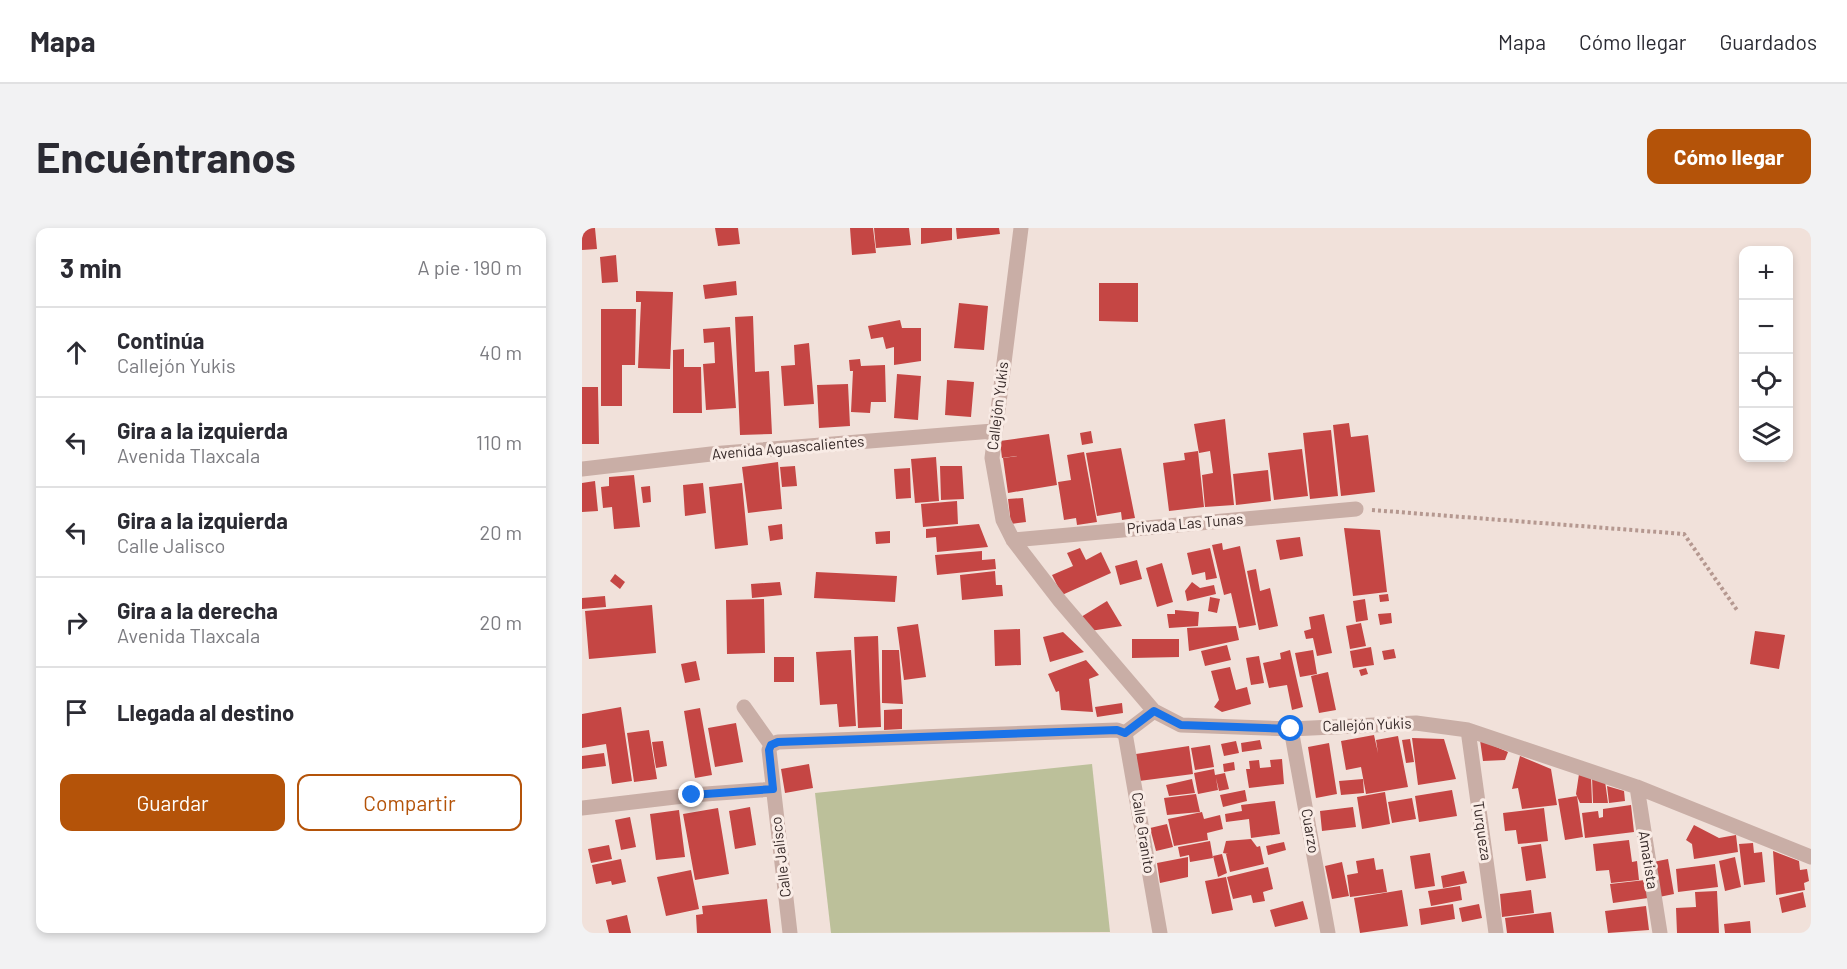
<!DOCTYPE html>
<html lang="es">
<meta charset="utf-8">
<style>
:root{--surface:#fff;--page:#f2f2f3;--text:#2b2b33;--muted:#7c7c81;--line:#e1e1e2;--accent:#b45309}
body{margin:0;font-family:Barlow,sans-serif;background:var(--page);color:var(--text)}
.controls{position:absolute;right:18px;top:18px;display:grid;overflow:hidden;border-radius:12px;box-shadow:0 3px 9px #0003}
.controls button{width:54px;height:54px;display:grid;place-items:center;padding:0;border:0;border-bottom:2px solid var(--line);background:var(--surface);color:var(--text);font:30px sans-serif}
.stop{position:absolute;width:18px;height:18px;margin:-14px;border:4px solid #1a73e8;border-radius:50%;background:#fff}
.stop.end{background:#1a73e8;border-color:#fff;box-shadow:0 2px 6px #0008}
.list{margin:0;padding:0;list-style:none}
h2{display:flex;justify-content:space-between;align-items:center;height:78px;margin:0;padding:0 24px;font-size:26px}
h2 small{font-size:20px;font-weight:400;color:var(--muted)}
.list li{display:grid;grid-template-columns:39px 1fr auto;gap:18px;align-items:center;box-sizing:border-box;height:90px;padding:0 24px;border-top:2px solid var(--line)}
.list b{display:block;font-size:22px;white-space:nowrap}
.list p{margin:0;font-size:20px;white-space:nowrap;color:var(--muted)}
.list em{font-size:20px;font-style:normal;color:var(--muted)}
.actions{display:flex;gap:12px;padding:18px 24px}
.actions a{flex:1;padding:14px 0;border:2px solid var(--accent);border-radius:12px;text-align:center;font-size:21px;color:var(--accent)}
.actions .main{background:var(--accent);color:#fff}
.icon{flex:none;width:33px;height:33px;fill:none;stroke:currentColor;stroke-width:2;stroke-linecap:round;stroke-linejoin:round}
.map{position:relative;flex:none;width:1229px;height:705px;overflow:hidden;border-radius:12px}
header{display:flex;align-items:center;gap:36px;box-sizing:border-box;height:84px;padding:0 30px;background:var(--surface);border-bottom:2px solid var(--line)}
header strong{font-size:28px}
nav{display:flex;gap:33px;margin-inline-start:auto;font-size:21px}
.intro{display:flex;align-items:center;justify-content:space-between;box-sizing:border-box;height:144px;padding:0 36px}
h1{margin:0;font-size:42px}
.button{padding:15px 27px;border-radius:12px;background:var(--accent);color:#fff;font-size:21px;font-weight:700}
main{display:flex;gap:36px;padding:0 36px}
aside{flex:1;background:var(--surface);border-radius:12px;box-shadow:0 3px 9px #0003}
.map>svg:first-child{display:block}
</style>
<header>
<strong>Mapa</strong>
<nav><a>Mapa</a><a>Cómo llegar</a><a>Guardados</a></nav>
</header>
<div class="intro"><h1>Encuéntranos</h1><a class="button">Cómo llegar</a></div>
<main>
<aside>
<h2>3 min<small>A pie · 190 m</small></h2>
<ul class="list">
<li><svg class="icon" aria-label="ahead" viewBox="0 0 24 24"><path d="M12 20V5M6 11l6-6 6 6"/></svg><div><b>Continúa</b><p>Callejón Yukis</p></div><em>40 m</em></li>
<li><svg class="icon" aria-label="left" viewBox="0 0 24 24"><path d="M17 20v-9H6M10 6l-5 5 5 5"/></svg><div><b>Gira a la izquierda</b><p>Avenida Tlaxcala</p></div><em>110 m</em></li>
<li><svg class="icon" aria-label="left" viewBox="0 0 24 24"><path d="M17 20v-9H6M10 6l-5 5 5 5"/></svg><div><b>Gira a la izquierda</b><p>Calle Jalisco</p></div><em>20 m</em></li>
<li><svg class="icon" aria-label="right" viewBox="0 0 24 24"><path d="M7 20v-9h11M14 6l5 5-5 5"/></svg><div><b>Gira a la derecha</b><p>Avenida Tlaxcala</p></div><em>20 m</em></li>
<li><svg class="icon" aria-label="arrive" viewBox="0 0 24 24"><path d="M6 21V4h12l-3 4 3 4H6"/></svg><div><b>Llegada al destino</b></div></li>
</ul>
<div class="actions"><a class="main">Guardar</a><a>Compartir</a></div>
</aside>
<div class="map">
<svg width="1229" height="705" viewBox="0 0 1229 705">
<rect width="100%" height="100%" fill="#f1e1da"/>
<path fill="#bcc09a" d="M510,536L528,704L249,705L233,565Z"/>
<path fill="#c54644" d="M0,0H13L15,21L0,22Z
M133,0H156L158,16L136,18Z
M268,0H291L294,25L270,27Z
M292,0H327L329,17L294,20Z
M339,0H370V12L339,16Z
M374,0H417L418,6L375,11Z
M34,27L36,54L20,55L18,29Z
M154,53L155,67L123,71L121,57Z
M517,55H556V94L517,93Z
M54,63L91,64L88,141L56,140L59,74H54Z
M377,75L406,78L402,122L372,120Z
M19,81H54L53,137H40V178H19Z
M171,88L173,144L187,143L190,206L158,207L153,89Z
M318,92L320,100H339V133L312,137V119L304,121L301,109L289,111L286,98Z
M148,99L154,180L124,182L121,136L133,135L132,114L122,115L121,101Z
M227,115L232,176L202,178L199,138L213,137L212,117Z
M102,121V139H119L120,185H91V122Z
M278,131L279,138L303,137L304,174H289L288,185L269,184L271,143H268L267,132Z
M315,146L339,148L336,192L312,190Z
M365,152L392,154L389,189L363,187Z
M266,156L268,198L237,200L235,157Z
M0,159H16L17,216H0Z
M643,191L652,277L623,279L620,247L631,245L628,223L617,225L612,196Z
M767,195L769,209L786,207L793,264L759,268L751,197Z
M749,202L756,268L728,271L721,205Z
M509,203L511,215L500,217L498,205Z
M467,206L475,257L426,265L421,230L450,226L420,230L418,213Z
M539,220L553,290L540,292L539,284L515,288L504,225Z
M720,221L726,268L692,272L686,225Z
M616,223L622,279L587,283L581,235L603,232L602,225Z
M502,224L515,294L495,297L494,290L482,292L476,254L489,252L485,227Z
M354,229L357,273L333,275L329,231Z
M196,234L200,281L166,285L160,239Z
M213,238L215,258L200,259L198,239Z
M358,238H380L382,271L359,272Z
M328,240L329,270L314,271L312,241Z
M686,242L689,273L654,277L651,246Z
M52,247L58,299L32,301L30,279L21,280L19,259L27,258V249Z
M13,253L16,283L0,284V255Z
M121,255L124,285L103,288L101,257Z
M160,255L166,317L133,321L127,259Z
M68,258L69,274L61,275L59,259Z
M441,270L444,294L429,296L426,271Z
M375,273L376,296L341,299L339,276Z
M200,296L201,311L188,313L186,298Z
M397,296L406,319L355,324L354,309L344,310V301Z
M762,300L798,302L805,364L771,368Z
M308,303V315L294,316L293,304Z
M718,309L721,328L698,332L694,312Z
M640,315L641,322L658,318L674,397L657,400L649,365L642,367L630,317Z
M498,320L504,332L519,324L529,345L480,367L470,347L491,338L485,325Z
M628,320L635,350L624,352L623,344L610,347L605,325Z
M400,323V332L413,331L414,341L355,347L353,327Z
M555,332L560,351L538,357L533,338Z
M580,335L591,374L575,379L564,340Z
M674,341L678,363L688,360L696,398L677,402L665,343Z
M413,343L414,357H420L421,368L380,372L378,347Z
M234,344L315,348L313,374L232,370Z
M33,346L43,354L38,361L28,353Z
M198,354L200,367L170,370L169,356Z
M610,354L618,360L632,357L634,366L605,373L603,363Z
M806,366L807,373L798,374L797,367Z
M23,368L24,379L0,381V370Z
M628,369L638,371L635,385L626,383Z
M182,371L183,425L145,426L144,372Z
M783,371L786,392L774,394L771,373Z
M525,373L540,398L508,403L499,389Z
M70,377L74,425L7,431L3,383Z
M593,382L617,384L616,398L587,400L585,386H593Z
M809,385L810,395L798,397L796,386Z
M742,386L750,425L735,428L731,410L724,411L722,403L729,401L727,389Z
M779,395L784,418L768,421L764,398Z
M336,396L344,449L322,452L315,399Z
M654,398L657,412L607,423L605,400Z
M438,401L439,437L413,438L412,402Z
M1173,403L1203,407L1197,441L1168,436Z
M481,404L502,424L468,434L461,409Z
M296,408L299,499L276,500L272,409Z
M550,411H597V429L550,430Z
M645,417L649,432L623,438L619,423Z
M789,419L792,437L771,440L768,423Z
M812,421L814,430L802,432L800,423Z
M269,422L274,498L257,499L255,476L238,477L234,424Z
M300,422H317L321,476L300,475Z
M708,422L721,479L710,482L705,457L687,460L681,435L699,431L698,425Z
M731,422L735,446L718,449L713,425Z
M677,428L682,455L669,457L664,430Z
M192,429H212V454H192Z
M504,432L517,447L507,451L511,484L479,482L477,463L474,464L466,446Z
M114,433L118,452L103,455L99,436Z
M648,439L654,462L665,459L669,476L640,484L632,479L637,472L629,443Z
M784,440L786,446L779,448L777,442Z
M746,444L754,482L737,485L729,448Z
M540,475L541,485L515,489L513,479Z
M39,479L50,553L30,556L24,516L0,520V486Z
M118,480L130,547L113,550L102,483Z
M320,481V501L302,502V482Z
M154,495L161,534L133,539L126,500Z
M67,502L75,551L52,554L45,505Z
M792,507L796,525L794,512L816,508L826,559L784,566L779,539L764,542L759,513Z
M830,510L862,511L874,551L836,557Z
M828,511L832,534L824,535L820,512Z
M678,512L680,521L660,524L659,515Z
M898,512L926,524L923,532L901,533Z
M81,513L85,538L74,540L70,514Z
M654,513L657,525L642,528L639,516Z
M747,515L755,566L734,570L726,519Z
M628,517L632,539L613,542L609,520Z
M607,518L611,546L557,553L554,526Z
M22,525L24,538L0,541V528Z
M938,528L969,541L975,577L940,581L936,560L930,561Z
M700,531L702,556L667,560L664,541H668L667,533L677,532L678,540L689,539L688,532Z
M652,534L653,542L642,544L641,536Z
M227,536L231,560L203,565L199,541Z
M632,541L633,547L643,545L647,561L637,563L634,550L636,562L616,566L612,545Z
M997,546L1009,549L1010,575H998L994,566Z
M1010,549L1023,553L1026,575H1011Z
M610,551L613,565L587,568L584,557Z
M781,551L782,565L759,567L757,553Z
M1025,558L1042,563L1043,573L1027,575Z
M663,562L665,573L641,579L638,567Z
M870,562L875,588L837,594L833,568Z
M803,564L808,596L780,601L775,569Z
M614,566L618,584L585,587L582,570Z
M995,568L1001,609L983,612L976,571Z
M830,570L834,591L810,595L806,574Z
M693,573L698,606L669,610L667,591L644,594L643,586L660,583L659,577Z
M1049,577L1052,604L1003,610L1000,585L1016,583L1017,590L1021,589V581Z
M168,579L174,617L153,621L147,583Z
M771,579L774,599L740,603L738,583Z
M136,580L147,646L113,652L101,586Z
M962,580L966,613L936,616L934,602L923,603L921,585Z
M97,582L103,629L74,632L68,586Z
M620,584L622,591L638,587L641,601L625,605L626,612L592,618L586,591Z
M48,589L54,619L39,622L33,592Z
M585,596L591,619L574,623L568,600Z
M1112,597L1137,610L1154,607L1156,624L1112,631L1110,616L1104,612Z
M669,611L675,619L678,618L682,636L648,644L644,626H646L641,625L644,613Z
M1047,612L1050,634L1055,633L1057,652L1029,655L1027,642L1014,643L1011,616Z
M628,613L631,630L608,634L607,627L598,629L596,619Z
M702,614L704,622L686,627L684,618Z
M1171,615L1172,625L1180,624L1183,654L1162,657L1157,616Z
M959,616L964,650L944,653L939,619Z
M27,617L30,631L9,635L6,621Z
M1191,623L1217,633L1218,642L1225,641L1227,653L1222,655L1223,662L1194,667Z
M848,625L853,658L833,661L828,628Z
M640,626L645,645L636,649L631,628Z
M606,629V649L578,655L575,635Z
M1153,629L1159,659L1143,663L1137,633Z
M792,630L794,642L801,641L805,664L768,669L765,647L776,645L774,633Z
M39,631L44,654L30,657L29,653L14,656L10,637Z
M1086,631L1092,666L1077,669L1071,634Z
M760,634L767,668L750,671L743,638Z
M1133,636L1136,659L1096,664L1094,641Z
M686,639L691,661L681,664L683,673L671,675L669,667L651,671L645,649Z
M109,642L117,681L84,688L75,649Z
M882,643L885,655L861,660L859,648Z
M644,649L651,682L630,686L623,653Z
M1063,652L1066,670L1031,675L1028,656Z
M878,658L880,672L849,678L846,663Z
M820,662L826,698L778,705L772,670Z
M949,662L952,685L920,689L918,666Z
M1135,663L1137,705H1095L1094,680L1114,679L1113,664Z
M1221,664L1224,679L1200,685L1197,670Z
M185,671L189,705H115L114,687L121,686L120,678Z
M721,673L726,691L693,699L688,682Z
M871,676L873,691L839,697L837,681Z
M897,676L900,690L880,694L877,680Z
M1064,678L1067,702L1026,705L1023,683Z
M969,684L972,705H925L923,690Z
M45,687L49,705H27L24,692Z
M1168,693L1169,705H1143L1142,696Z"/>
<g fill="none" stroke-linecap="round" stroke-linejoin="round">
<path stroke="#b59890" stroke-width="4" stroke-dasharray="3 3" stroke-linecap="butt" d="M790,282L1102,306L1155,382"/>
<path stroke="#c9aea6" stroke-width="15" d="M439,0L410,230L421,292L431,312L478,373L572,483L599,497L709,501L834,495L886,502L1055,559L1229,629
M0,241L129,226L411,203
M431,312L774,281
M162,479L189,517
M709,501L746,705
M886,502L914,705
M543,505L578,705
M543,505L572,483
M189,517L196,514L535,502L543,505
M189,517L187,522L208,705
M1055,559L1078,705
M0,580L110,567L191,561"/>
</g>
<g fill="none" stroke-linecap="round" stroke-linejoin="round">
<path stroke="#1a73e8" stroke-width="8" d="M110,567L191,561L187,522L189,517L196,514L535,502L543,505L572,483L599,497L709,501"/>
</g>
<g text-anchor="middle" stroke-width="6" stroke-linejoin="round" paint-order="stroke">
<g font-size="15" fill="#352827" stroke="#f9ece6">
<text transform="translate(416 178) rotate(-83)" y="5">Callejón Yukis</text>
<text transform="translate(206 220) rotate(-5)" y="5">Avenida Aguascalientes</text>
<text transform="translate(603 296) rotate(-5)" y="5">Privada Las Tunas</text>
<text transform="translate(785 497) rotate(-2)" y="5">Callejón Yukis</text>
<text transform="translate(728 603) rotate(80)" y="5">Cuarzo</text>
<text transform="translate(900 603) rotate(82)" y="5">Turqueza</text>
<text transform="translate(561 605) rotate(81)" y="5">Calle Granito</text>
<text transform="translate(199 629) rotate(-97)" y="5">Calle Jalisco</text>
<text transform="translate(1066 632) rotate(81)" y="5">Amatista</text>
</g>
</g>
</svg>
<div class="controls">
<button>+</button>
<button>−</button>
<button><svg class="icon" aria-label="locate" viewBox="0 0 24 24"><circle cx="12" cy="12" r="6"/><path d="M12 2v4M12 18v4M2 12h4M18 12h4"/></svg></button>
<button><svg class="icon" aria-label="layers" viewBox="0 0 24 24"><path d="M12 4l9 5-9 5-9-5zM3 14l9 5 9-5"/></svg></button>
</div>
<div class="stop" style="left:709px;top:501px"></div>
<div class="stop end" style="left:110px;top:567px"></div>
</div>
</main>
